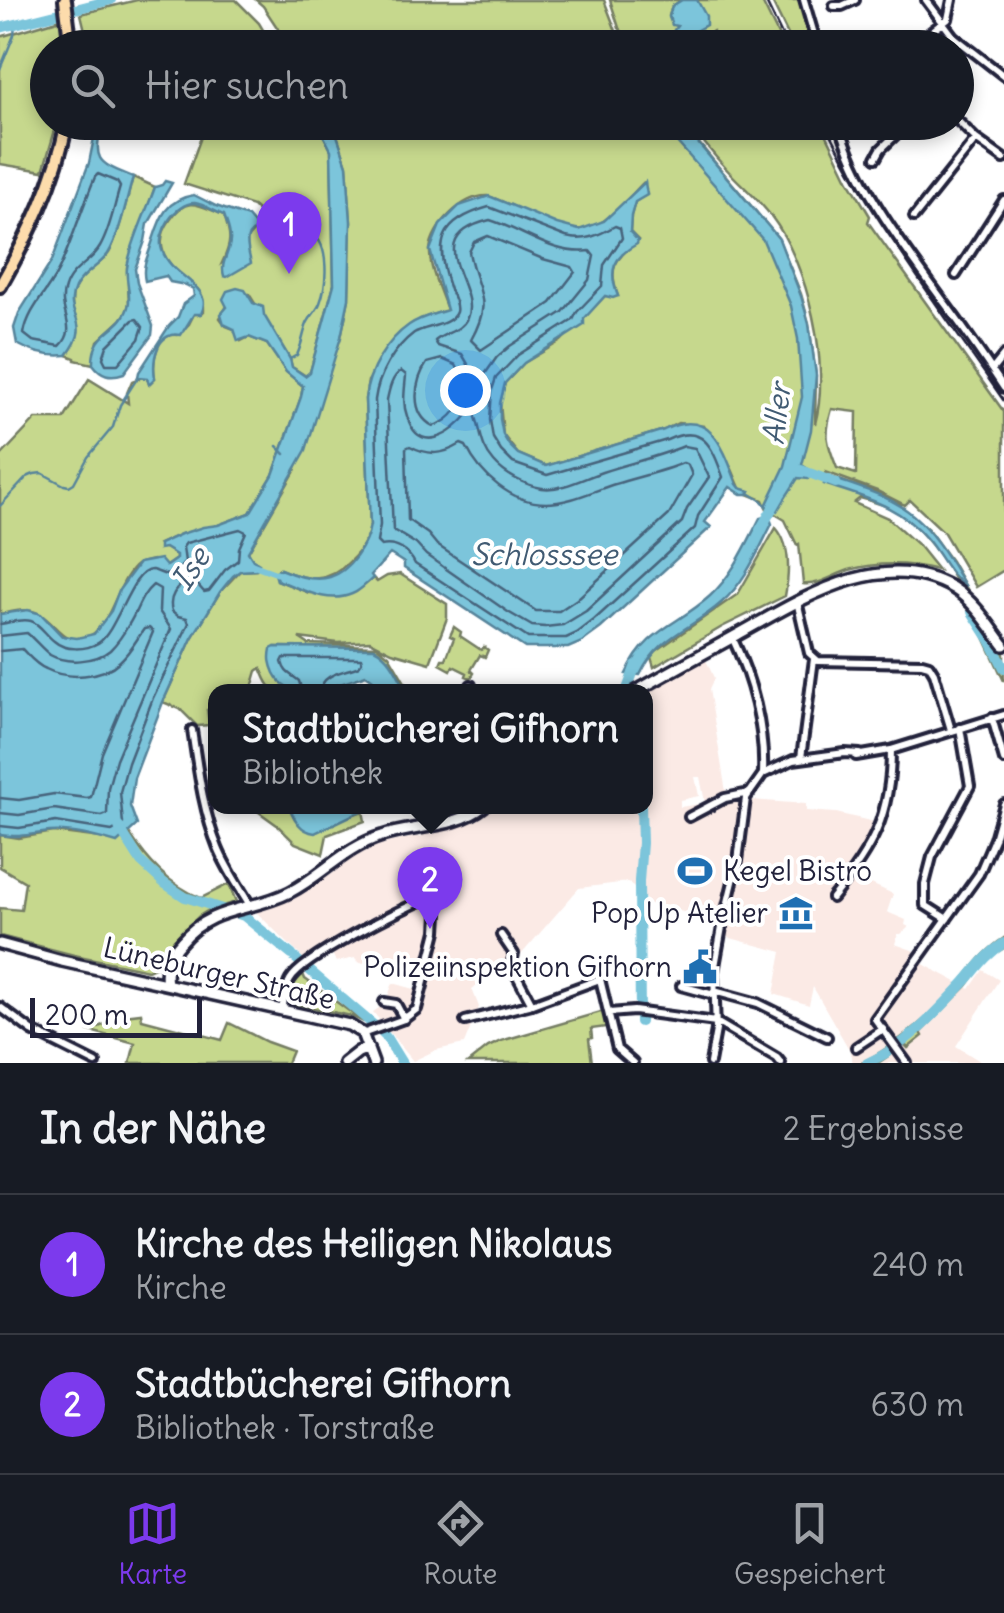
<!DOCTYPE html>
<html lang="de">
<meta charset="utf-8">
<style>
:root{--surface:#171b24;--page:#242831;--text:#f1f3f6;--muted:#9ea1a6;--line:#363941;--accent:#7c3aed}
body{margin:0;font-family:Delius,sans-serif;background:var(--page);color:var(--text)}
.scale{position:absolute;left:30px;bottom:25px;width:172px;box-sizing:border-box;padding-left:10px;border:5px solid #22223b;border-top:0;font-size:28px;line-height:35px;white-space:nowrap;color:#22223b;-webkit-text-stroke:8px #fff;paint-order:stroke}
.you{position:absolute;left:465px;top:390px;width:35px;height:35px;margin:-25px;border:8px solid #fff;border-radius:50%;background:#1a73e8;box-shadow:0 0 0 15px #1a73e833}
.badge{display:grid;place-items:center;width:65px;height:65px;border-radius:50%;background:var(--accent);color:#fff;font-size:32px;font-weight:700}
.pin{position:absolute;translate:-50% -82px;filter:drop-shadow(0 2px 5px #0008)}
.pin::after{content:'';position:absolute;top:52px;width:35px;height:30px;background:inherit;clip-path:polygon(0 0,100% 0,50% 100%)}
.popup{position:absolute;left:208px;top:684px;width:445px;height:130px;box-sizing:border-box;display:grid;place-content:center;border-radius:20px;background:var(--surface);filter:drop-shadow(0 2px 8px #0005);font-size:32px;white-space:nowrap;color:var(--muted)}
.popup b{font-size:38px;color:var(--text)}
.popup::after{content:'';position:absolute;left:50%;top:100%;margin-left:-20px;border:20px solid transparent;border-top-color:var(--surface)}
.list{margin:0;padding:0;list-style:none}
h2{display:flex;justify-content:space-between;align-items:center;height:130px;margin:0;padding:0 40px;font-size:42px}
h2 small{font-size:32px;font-weight:400;color:var(--muted)}
.list li{display:grid;grid-template-columns:65px 1fr auto;gap:30px;align-items:center;box-sizing:border-box;height:140px;padding:0 40px;border-top:2px solid var(--line)}
.list b{display:block;font-size:38px;white-space:nowrap}
.list p{margin:0;font-size:32px;white-space:nowrap;color:var(--muted)}
.list em{font-size:32px;font-style:normal;color:var(--muted)}
.icon{flex:none;width:55px;height:55px;fill:none;stroke:currentColor;stroke-width:2;stroke-linecap:round;stroke-linejoin:round}
.map{position:relative;flex:none;width:1004px;height:1063px;overflow:hidden}
.search{position:absolute;background:var(--surface);box-shadow:0 5px 15px #0003;left:30px;right:30px;top:30px;height:110px;display:flex;align-items:center;gap:25px;box-sizing:border-box;padding:0 35px;border-radius:55px;color:var(--muted);font-size:38px}
.sheet{height:410px;background:var(--surface)}
nav{display:flex;justify-content:space-around;align-items:center;box-sizing:border-box;height:140px;border-top:2px solid var(--line);background:var(--surface);font-size:28px;color:var(--muted)}
nav a{display:grid;justify-items:center;gap:5px}
nav .on{color:var(--accent)}
.map>svg:first-child{display:block}
</style>
<div class="map">
<svg width="1004" height="1063" viewBox="0 0 1004 1063">
<rect width="100%" height="100%" fill="#fff"/>
<filter id="ink" filterUnits="userSpaceOnUse"><feTurbulence type="fractalNoise" baseFrequency=".01" numOctaves="2"/><feDisplacementMap in="SourceGraphic" scale="20" xChannelSelector="R" yChannelSelector="G"/><feConvolveMatrix kernelMatrix="1 2 1 2 8 2 1 2 1" color-interpolation-filters="sRGB"/></filter>
<g filter="url(#ink)">
<path fill="#fbeae5" d="M706,660L714,678L709,689L726,792L705,802L700,777H695L699,796L680,800V807L700,804L707,810L728,800L737,799L806,804V811L836,813L883,824L854,876L893,894L887,912L906,920L905,925L909,927L901,934H898L895,944L915,951L912,958L970,989L983,970L999,980L956,1046L983,1063H852L850,1051L813,987L809,1005L774,994L782,952L727,937L704,917L650,904L628,882L579,888L520,956L472,989L479,1007L464,1044L436,1050L413,1061L373,1012L385,1004L393,983L418,990L421,980L389,971L391,962L387,961L360,963L355,958L336,962L329,947L313,952L305,960L254,910L282,901L306,889L332,874L344,863L377,845L419,836L421,838L422,834L427,831L473,819L491,807L645,806V694Z"/>
<path fill="#c6d88d" stroke="#747d64" stroke-width="2.5" fill-rule="evenodd" d="M137,0H236L259,23L273,47H89L81,14Z
M256,0H604L616,31L630,47H290L263,6Z
M610,0H682L672,6L669,16L672,24L677,26L702,12L697,0H761L784,47H710L718,42L713,31L689,47H636L619,28Z
M771,0H800L814,47H794Z
M61,19L62,47L48,48V122L57,123L43,171L0,164V37Z
M206,123H317L331,150L334,284L310,372L306,376L292,367L290,359L249,294L227,306L220,318L226,326L234,329L241,341L249,337L267,344L286,372L303,386L301,397L273,475L250,513L218,525L181,534L159,544L176,555V559L166,566L153,560C151,560 140,563 138,564C118,578 112,624 91,635C62,649 58,623 38,613C27,607 12,612 0,614V457L36,419H64L89,379L128,403L127,393L132,381L142,377L147,378L149,384L155,378C152,361 156,332 178,335L189,324L194,314H201L204,311C204,307 204,300 202,296C199,288 192,284 186,279C164,262 153,244 170,220C188,193 201,207 224,215C231,236 232,242 222,263L247,247V239L255,230L261,229L275,239L282,235L280,218L279,225H262L260,213L253,206L184,184Z
M333,123H682L778,238L801,294L809,323L816,376L815,424C831,365 808,264 771,216C757,197 738,183 723,165C711,152 700,137 689,123H744L745,126L757,129L763,125L762,123H821L849,181L870,216L868,222L1004,412V570L976,587L943,531L910,500L905,505L877,491L826,472L825,475L884,496L900,505L928,529L951,561L1004,654V681C980,629 946,543 897,512C886,505 872,501 860,498L854,503L888,518L918,545L938,570C909,563 878,562 849,570C834,575 818,586 803,584L799,544L797,545L785,520L767,509L763,500L748,494L749,492L740,488L732,469L704,426L678,423L664,430L546,466L518,454L503,435L500,403L505,383L524,363L561,341L605,296H618C607,266 616,260 638,240L630,232L631,216L635,202L647,194L643,183C627,199 607,226 583,229C562,232 523,210 503,202C502,201 489,196 488,196C463,195 432,226 430,250C429,269 441,292 447,310L420,319L368,381L365,399L370,525C368,540 361,551 350,561C328,584 308,581 280,569L276,571L277,580L309,593L356,592L373,578L377,582L387,576L400,574L447,604V618L430,663L392,652L370,641L338,643L299,638L308,644L377,646L389,655L410,691H407C398,676 391,656 374,648L276,647L280,681L286,685L287,691C268,691 268,684 261,668L257,671L251,691L215,692V708L207,710L209,725L197,726L180,709L163,702L192,638L220,592L240,571L255,570L248,552L295,471L341,337L349,299L351,222L347,165ZM832,409L857,412L856,474L837,468C827,443 824,436 832,409Z
M133,177L155,187L127,267L129,303L127,311L122,319L98,341L93,364L75,360V358L67,355C83,335 68,314 73,294C77,275 98,268 109,253C118,239 128,195 133,177Z
M776,528C791,545 789,575 785,596L722,627L654,667L651,657L656,651L738,594Z
M454,627L461,632L460,636L481,650L484,647L488,650L485,657L480,655L471,670L474,673L471,678L466,676L467,673L453,666L451,670L440,664L442,659H446L454,638L450,636Z
M252,807H289L295,819L342,818L363,811L365,821L327,835L323,854L295,843L277,825Z
M54,832L101,838L129,833C148,862 168,884 201,898L229,884L236,902L209,910L199,916L178,937L161,964L148,970L74,955L0,936V908L21,910L25,882L0,867V835L19,838Z
M1004,938V948L988,958L967,986L921,1032L923,1036L908,1048L905,1045L878,1063H861C900,1043 931,1016 960,983C974,966 985,950 1004,938Z
M303,974L305,979L364,1022L351,1016L295,1004L291,996L295,983Z
M604,1011L606,1027L591,1029L592,1038L589,1039L592,1063H468L488,1047L501,1041Z
M141,1013L142,1019L222,1040L229,1023L267,1042L292,1051L287,1063H130L135,1043L90,1031L124,1015Z"/>
<path fill="#7bc5db" stroke="#57849b" stroke-width="2.5" d="M682,0H697L706,16V25L679,40L674,30L677,26L672,25L669,17L672,6Z
M97,123H102C93,162 97,162 133,177C127,198 119,237 108,254C99,267 82,273 75,288C62,316 95,320 67,355C49,357 33,353 17,344L14,328L19,313L52,261L89,163Z
M317,123H333L347,165L351,222L349,299L341,337L306,450L248,552L253,560L259,564L256,570L240,571L233,576L220,592L192,638L163,702L134,778L130,806L137,825L117,843C97,837 71,830 50,832C32,834 19,838 0,835V614L28,610L41,614L62,636L77,638L94,634L111,611L119,590L139,563L160,559L166,566L176,559V555L165,548L159,549V544L181,534L203,527L218,525L250,513L273,475L301,397L303,386L286,372L267,344L249,337L238,341L234,329L224,324L221,314L227,307L223,299L227,291L237,288L245,290L253,303L263,307L264,315L290,359L292,367L305,376L310,372L334,284L331,150Z
M664,123H681L779,239L801,296L809,324L816,375L811,430L802,465L810,470L808,479L798,478L777,511L766,506L785,466L802,397L798,339L791,306L763,240L675,140Z
M165,181L172,183L148,224L145,241L135,269L137,283L153,326L152,335L124,373C110,378 101,375 93,364C92,330 121,332 128,307C132,294 125,281 127,268C130,245 147,210 155,187L162,185Z
M645,182L647,195L635,202L631,216L630,232L638,241L637,244C613,257 608,271 618,296L613,298L605,296L584,319V325L524,363L505,383L500,403V419L503,435L509,445L518,454L546,466L664,430C711,407 723,447 737,484L740,488L750,491L748,494H741L730,487L705,522L711,527L601,628L582,642L568,648H525L404,568V563L390,554L371,575L373,578C367,583 360,591 352,594C327,605 300,588 277,580L275,574L280,569C294,575 315,582 330,577C350,571 367,545 370,525L365,399C368,371 386,341 409,325C420,317 435,314 447,310L430,250L440,225L459,206L489,196L557,224L579,230L604,221Z
M194,195L216,206L248,217L254,224L279,225L280,217L289,221L282,235L275,239L261,229C241,231 248,249 251,263L227,277L224,276C220,262 229,255 230,241C231,232 227,224 224,215C215,212 204,204 195,203C175,202 156,234 162,250C170,271 190,277 200,292C205,300 205,306 201,314H194L181,335C157,331 152,359 155,378L149,384L147,378L138,377L139,372L169,326L178,317L183,304L194,296L193,289L186,285L170,282L166,276L145,281C142,268 146,261 150,249C159,223 162,200 194,195Z
M827,476C856,487 890,495 914,516C936,535 951,563 966,587C948,575 941,555 927,539C898,504 865,498 824,484Z
M764,517L771,521L772,524C758,551 745,583 721,603C691,630 659,635 640,675L626,674C646,629 678,625 710,596C733,575 746,545 760,518Z
M275,647L374,648C391,656 398,676 407,691H377L372,686L373,680L366,675C341,683 291,707 274,673C270,664 269,658 271,649Z
M289,807H369L315,833C300,831 295,820 289,807Z"/>
<g fill="none" stroke-linecap="round" stroke-linejoin="round">
<path stroke="#46637b" stroke-width="2.5" d="M98,174L117,182L120,187C114,206 110,230 100,247C91,263 71,268 65,288C56,311 80,327 60,346L33,341L24,334C28,308 51,289 61,265C73,237 83,206 95,177Z
M489,207L566,237C585,242 599,235 615,226L620,228L622,238L604,265L602,286L577,312L573,320L518,355L496,378L492,390L490,420L493,438L501,451L513,463L547,475L667,440C703,423 712,446 723,477L698,516L695,528L594,620L577,633L566,638H528L415,564C409,551 396,543 381,546L377,542L380,525L375,400C378,375 394,348 414,333C425,326 451,326 456,312C458,305 453,296 450,290C434,243 439,221 489,207Z
M490,220C523,230 554,256 590,251L594,256L589,280L563,312L510,346L497,357L483,377L479,378L475,376L462,354L438,346L435,341C444,332 461,332 467,318C481,286 416,238 490,220Z
M488,236L543,259L572,267L575,272L551,303L481,350L471,340C494,298 477,294 469,252L474,242Z
M137,319L143,327L139,339L118,364H106L103,358L107,346L133,320Z
M442,359L456,365C457,367 463,378 463,381C468,400 451,422 433,426C410,414 414,382 427,363Z
M401,371L406,375C405,389 402,403 407,416C419,456 452,435 469,413L474,412C482,430 479,445 494,462C505,475 525,485 542,488C561,491 584,478 602,472C629,463 658,457 684,446L695,448L709,477L687,509L682,522L586,611L563,625L545,627L532,626L508,612L426,555L416,544L393,530L387,400C389,390 392,376 401,371Z
M461,444L466,446C480,475 511,503 546,503C569,503 593,491 615,484C637,477 661,472 683,463L688,465L692,475L669,515L577,599L559,611H536L437,545L428,534L408,520L406,448L410,446C429,456 443,455 461,444Z
M0,624C9,623 22,618 31,621C40,624 46,635 54,641C65,651 86,650 98,643C117,632 132,568 152,570C157,571 162,574 167,575L177,571L185,562L183,547L186,543L240,529L246,532L239,548L238,560L225,570L209,591L204,592L197,584L188,582C176,586 168,598 172,611L178,616L187,618L189,623L153,698L128,763L120,792L123,824L112,831L56,822L19,828L0,826
M0,636L27,633C35,640 42,649 50,655C66,664 96,662 110,650C117,643 124,633 129,624C138,610 140,596 153,585L160,589L159,611L171,629L116,759L108,788L107,814L102,816L54,809L19,815L0,813
M0,651L22,649C29,656 36,665 46,669C67,680 102,678 120,661C130,652 137,639 144,629L149,628L153,632L102,753L91,797L87,798L54,794L19,800L0,798
M302,692L299,681C291,674 285,674 282,662L284,658H361L362,662L359,666C345,672 321,673 320,692"/>
<path stroke="#57849b" stroke-width="2.5" d="M0,69L14,35L15,24
M288,227C295,228 305,228 312,233C330,245 327,285 320,303C317,311 310,317 307,324C303,334 302,345 297,355L290,359
M277,446L285,454
M749,493L762,501L771,511
M0,506L27,477L34,474L42,473L64,485L69,486L74,483L88,457L113,427L120,405L138,377"/>
<path stroke="#7bc5db" stroke-width="6" d="M251,564L281,575"/>
<path stroke="#7bc5db" stroke-width="10" d="M0,28L111,0
M801,470L836,483
M760,530L779,497
M972,612L990,640L1004,668
M626,692L636,665
M119,827L141,862L164,883L185,897L244,916L292,955
M295,958L377,1028L386,1037L402,1063
M640,1022L639,881L642,843L641,806
M867,1063C907,1046 936,1013 965,982C978,967 987,954 1004,943"/>
<g stroke="#22223b" stroke-width="14">
<path id="street" d="M804,0L818,48
M926,0L953,36L1004,76
M834,6H842L855,0
M910,48L948,19L952,0
M956,119L976,139L1004,159
M839,122C858,188 902,244 941,298C963,327 984,358 1004,388
M876,158L881,149L909,122
M914,217L976,139
M956,275L1004,200
M992,370L1004,355
M797,601L809,653L818,661L922,663L929,665L934,673L951,730
M732,637C752,679 765,728 763,774
M471,692V685
M992,718L1004,760
M192,730C198,770 203,811 218,848C226,868 239,887 250,905
M856,756L891,750L1004,715
M801,758L814,659
M689,817L725,798L749,793
M832,898C873,848 891,815 891,750
M947,919L925,905V884L932,857L970,786L960,728
M501,935L514,954L511,965L532,1004
M681,986L714,995
M714,991L758,1003L827,1037
M384,1002L396,1004L404,1019
M0,1007L32,1031L96,1063
M282,1010C284,1001 285,988 290,980C303,957 404,908 432,896L438,914L437,931L417,1009L404,1019L362,1034
M609,1013L634,1011L716,1022L777,1058L781,1063
M465,1021L532,1004L600,979L617,1049L633,1063
M856,1047L883,1029
M710,1063L716,1030L714,972L722,927L738,861L746,798L763,774L793,760L845,753L860,754
M907,1063L875,1019L979,874L994,839L1004,804"/>
</g>
<g stroke="#22223b" stroke-width="16">
<path id="secondary" d="M635,692C669,672 703,654 737,635C799,601 881,546 953,588C975,602 989,625 1004,645
M0,944L62,961L349,1025L362,1033L373,1063
M167,984C164,967 169,955 181,942C212,905 251,912 290,892C323,875 345,847 382,836C415,825 457,828 484,806
M344,1063L358,1052L368,1048"/>
</g>
<g stroke="#22223b" stroke-width="18">
<path id="primary" d="M65,0L71,48
M0,286C30,233 55,182 67,122"/>
</g>
<use href="#street" stroke="#fff" stroke-width="6"/>
<use href="#secondary" stroke="#fff" stroke-width="9"/>
<use href="#primary" stroke="#fddcac" stroke-width="10"/>
<path stroke="#22223b" stroke-width="2.5" d="M765,0L788,48
M825,122C874,222 941,310 1004,401"/>
</g>
</g>
<defs>
<g id="stadium-bare" transform="scale(2.7)"><path d="M0-5a6.5 5 0 1 0 0 10a6.5 5 0 1 0 0-10ZM-3.5-1.8h7v3.6h-7Z" fill="#1f6fb2" stroke="#fff" stroke-width="2.5" paint-order="stroke"/></g>
<g id="museum-bare" transform="scale(2.7)"><path d="M0-6L6-3V-2H-6V-3ZM-5-1h2V3h-2ZM-1-1h2V3h-2ZM3-1h2V3H3ZM-6 4H6V6H-6Z" fill="#1f6fb2" stroke="#fff" stroke-width="2.5" paint-order="stroke"/></g>
<g id="civic-bare" transform="scale(2.7)"><path d="M-.6-6.5H3V-4.5H.6V-3L4-1V1h2V6H-6V1h2V-1L-.6-3ZM-1.2 2.5V6h2.4V2.5Z" fill="#1f6fb2" stroke="#fff" stroke-width="2.5" paint-order="stroke"/></g>
</defs>
<g fill-rule="evenodd">
<use href="#stadium-bare" x="695" y="871"/>
<use href="#museum-bare" x="796" y="913"/>
<use href="#civic-bare" x="700" y="967"/>
</g>
<g text-anchor="middle" stroke-width="8" stroke-linejoin="round" paint-order="stroke">
<g font-size="28" fill="#22223b" stroke="#fff" text-anchor="end">
<text x="723" y="881" text-anchor="start">Kegel Bistro</text>
<text x="768" y="923">Pop Up Atelier</text>
<text x="672" y="977">Polizeiinspektion Gifhorn</text>
</g>
<g font-size="28" fill="#22223b" stroke="#fff">
<text transform="translate(219 973) rotate(13)" y="10">Lüneburger Straße</text>
</g>
<g font-size="30" font-style="italic" fill="#415b73" stroke="#fff">
<text transform="translate(777 414) rotate(-83)" y="10">Aller</text>
<text x="544" y="565">Schlosssee</text>
<text transform="translate(191 569) rotate(-57)" y="10">Ise</text>
</g>
</g>
</svg>
<div class="scale">200 m</div>
<div class="you"></div>
<div class="pin badge" style="left:289px;top:274px">1</div>
<div class="pin badge" style="left:430px;top:929px">2</div>
<div class="popup"><b>Stadtbücherei Gifhorn</b>Bibliothek</div>
<div class="search"><svg class="icon" aria-label="search" viewBox="0 0 24 24"><circle cx="10" cy="10" r="6"/><path d="M15 15l6 6"/></svg>Hier suchen</div>
</div>
<section class="sheet">
<h2>In der Nähe<small>2 Ergebnisse</small></h2>
<ul class="list">
<li><span class="badge">1</span><div><b>Kirche des Heiligen Nikolaus</b><p>Kirche</p></div><em>240 m</em></li>
<li><span class="badge">2</span><div><b>Stadtbücherei Gifhorn</b><p>Bibliothek · Torstraße</p></div><em>630 m</em></li>
</ul>
</section>
<nav>
<a class="on"><svg class="icon" aria-label="map" viewBox="0 0 24 24"><path d="M3 6l6-2 6 2 6-2v14l-6 2-6-2-6 2zM9 4v14M15 6v14"/></svg>Karte</a>
<a><svg class="icon" aria-label="directions" viewBox="0 0 24 24"><path d="M12 3l9 9-9 9-9-9zM9 14v-3h6M13 9l2 2-2 2"/></svg>Route</a>
<a><svg class="icon" aria-label="saved" viewBox="0 0 24 24"><path d="M7 4h10v16l-5-4-5 4z"/></svg>Gespeichert</a>
</nav>
